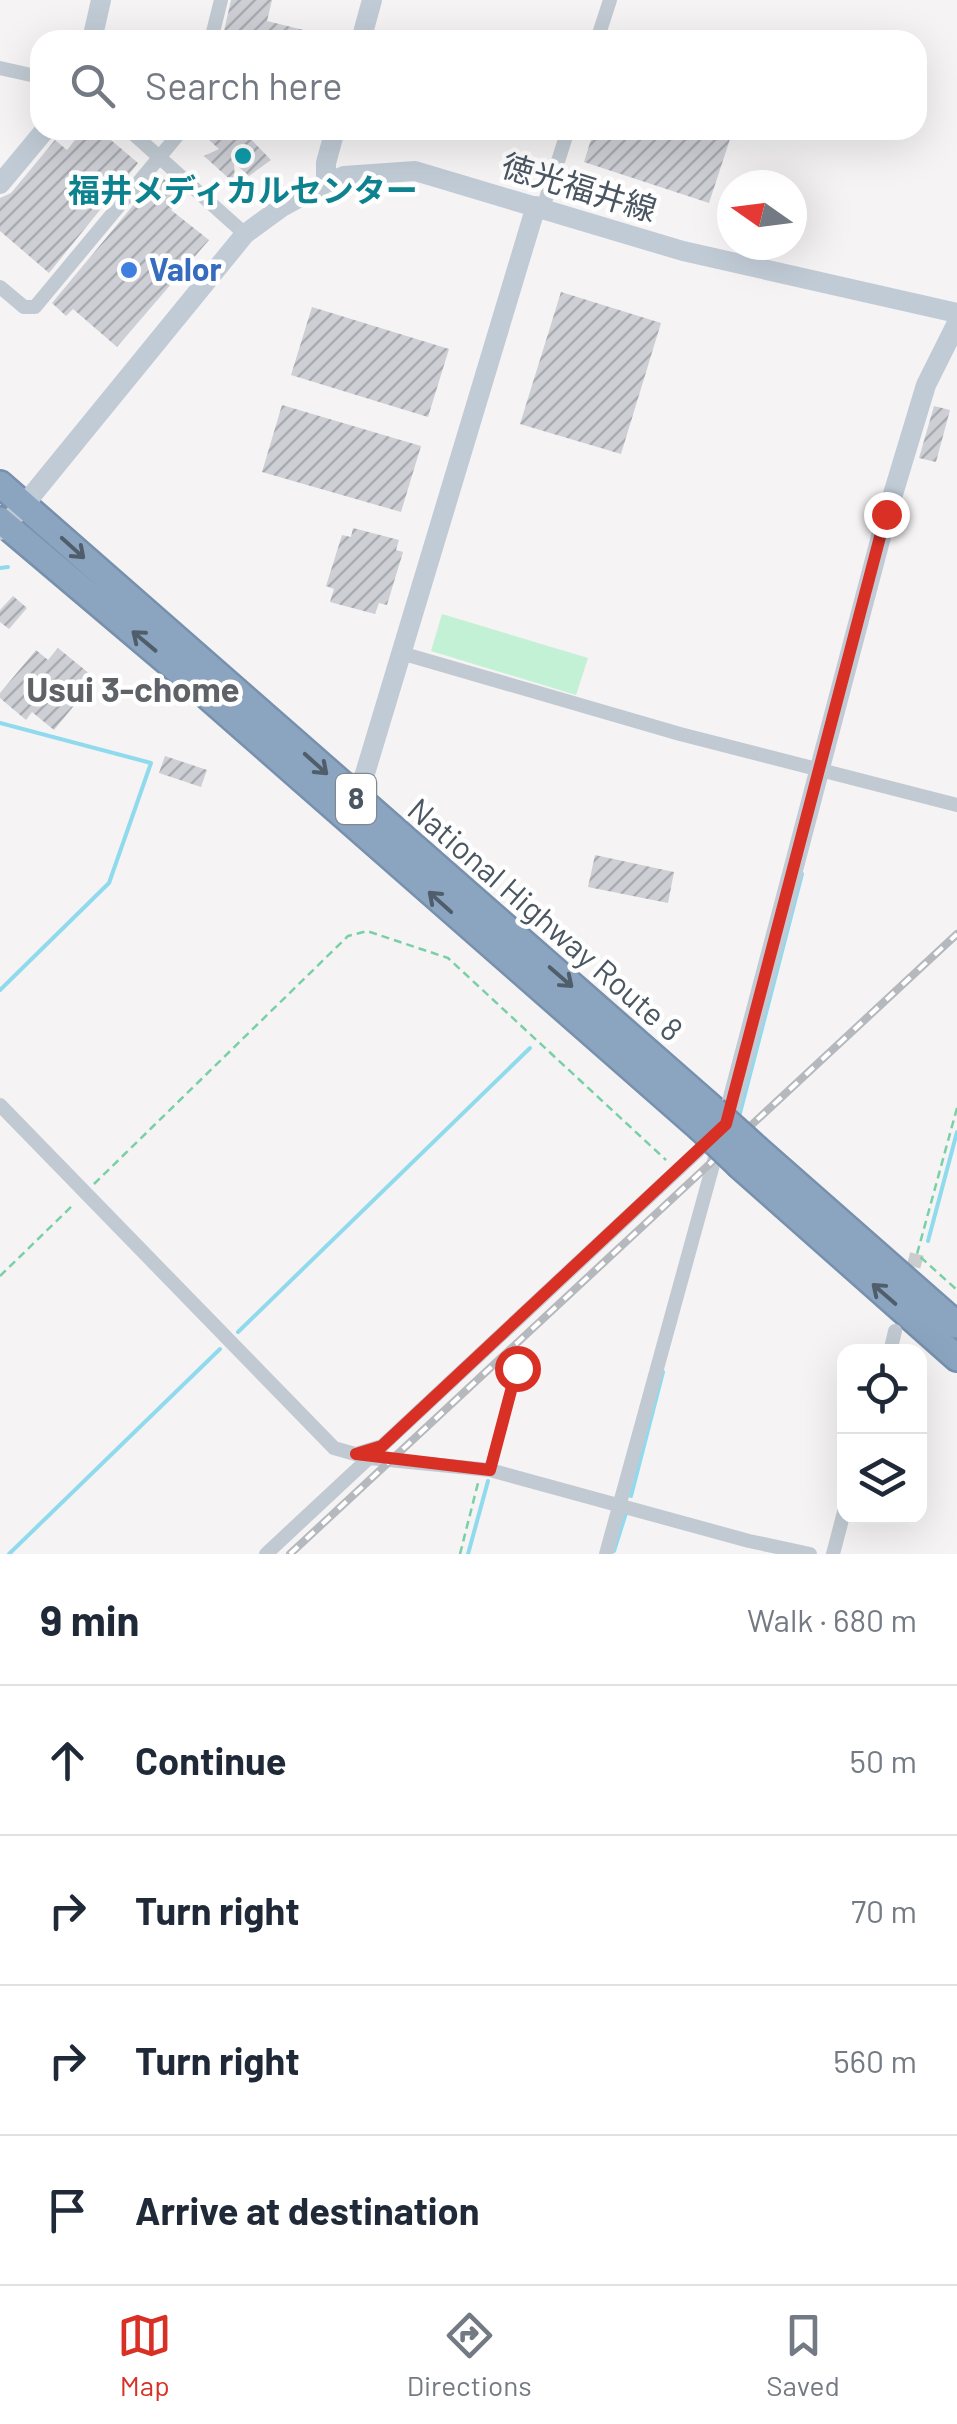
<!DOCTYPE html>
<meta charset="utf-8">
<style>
:root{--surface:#fff;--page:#f2f2f3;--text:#1f2937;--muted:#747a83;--line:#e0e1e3;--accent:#d93025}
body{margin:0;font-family:Barlow,"Noto Sans JP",sans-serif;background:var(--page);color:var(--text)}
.controls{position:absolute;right:30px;bottom:30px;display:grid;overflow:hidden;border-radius:20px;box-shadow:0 10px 40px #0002}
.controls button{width:90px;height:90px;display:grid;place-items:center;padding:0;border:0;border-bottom:2px solid var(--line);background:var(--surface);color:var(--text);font:50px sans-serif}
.compass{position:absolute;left:717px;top:170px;width:90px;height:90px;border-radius:50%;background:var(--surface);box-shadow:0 10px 40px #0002;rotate:284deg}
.stop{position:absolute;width:30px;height:30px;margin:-22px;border:8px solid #d93025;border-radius:50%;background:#fff}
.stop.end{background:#d93025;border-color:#fff;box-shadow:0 2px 10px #0008}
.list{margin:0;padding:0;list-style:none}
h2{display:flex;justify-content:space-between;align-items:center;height:130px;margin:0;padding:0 40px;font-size:42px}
h2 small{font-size:32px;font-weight:400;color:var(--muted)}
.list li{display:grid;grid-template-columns:65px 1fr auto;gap:30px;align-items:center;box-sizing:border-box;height:150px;padding:0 40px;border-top:2px solid var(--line)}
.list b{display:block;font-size:38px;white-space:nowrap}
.list em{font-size:32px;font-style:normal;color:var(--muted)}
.icon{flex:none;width:55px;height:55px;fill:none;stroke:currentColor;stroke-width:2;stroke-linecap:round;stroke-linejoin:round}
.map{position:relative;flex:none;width:957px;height:1554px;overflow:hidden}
.search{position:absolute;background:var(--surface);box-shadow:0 10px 40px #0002;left:30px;right:30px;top:30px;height:110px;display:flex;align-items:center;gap:25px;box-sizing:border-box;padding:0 35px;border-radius:30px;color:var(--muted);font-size:38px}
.sheet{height:730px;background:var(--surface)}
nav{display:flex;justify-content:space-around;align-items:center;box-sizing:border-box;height:140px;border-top:2px solid var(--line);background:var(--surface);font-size:28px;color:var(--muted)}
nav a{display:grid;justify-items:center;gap:5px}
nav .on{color:var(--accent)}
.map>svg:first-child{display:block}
</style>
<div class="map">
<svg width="957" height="1554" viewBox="0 0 957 1554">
<defs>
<pattern id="building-hatch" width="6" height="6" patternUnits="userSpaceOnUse" patternTransform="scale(2.5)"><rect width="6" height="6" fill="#cdcfd5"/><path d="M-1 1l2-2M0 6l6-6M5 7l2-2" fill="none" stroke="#a8abb0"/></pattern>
</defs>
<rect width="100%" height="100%" fill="#f5f3f3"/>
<path fill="#c3f1d5" d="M442,614L588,658L576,695L431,651Z"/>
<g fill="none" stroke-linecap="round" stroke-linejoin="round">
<path stroke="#90daee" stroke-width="4" d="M0,568L8,567
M0,723L151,763L109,883L0,990
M739,1117L802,874
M928,1241L957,1132
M238,1332L530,1048
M631,1496L663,1372
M614,1551L626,1513
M9,1554L220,1349
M468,1554L488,1481"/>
</g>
<path fill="url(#building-hatch)" d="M231,0H272L267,21L328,36L327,40H222Z
M83,130H99L138,163L49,273L0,231V198L11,193L55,140L67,150Z
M221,130H242L271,160L249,176L234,163L235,184L204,156L219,149L209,140Z
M594,130H733L709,203L584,162Z
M155,179H164L183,196L171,210L209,240L117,347L73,309L66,316L52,303Z
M561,292L661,323L621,454L520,424Z
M312,307L449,349L428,417L291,375Z
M282,405L421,446L401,512L262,472Z
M934,406L950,410L936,462L919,458Z
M353,528L399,540L396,550L403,552L387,605L379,603L375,614L330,602L334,589L326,586L342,535L351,537Z
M13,596L27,608L9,629L0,622V610Z
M58,648L96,679L54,730L32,712L26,720L0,698V693L36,650L48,660Z
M165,756L207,770L201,787L159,773Z
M595,855L674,872L668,903L588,887Z"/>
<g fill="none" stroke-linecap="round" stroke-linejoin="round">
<path stroke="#caccce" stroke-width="14" stroke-dasharray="14 7" stroke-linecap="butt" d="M908,1287L917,1254"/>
<g stroke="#7690ad" stroke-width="30">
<path id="highway" d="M0,484L714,1110
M0,520L188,679L699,1127
M757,1149L957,1325
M740,1166L957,1358"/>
</g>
<path stroke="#7ad0a6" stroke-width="2.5" stroke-dasharray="8 5" stroke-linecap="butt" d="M957,1108L917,1254L957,1290
M94,1184L348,936L367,931L448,958L666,1160
M0,1276L74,1204
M493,1459L517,1368
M460,1554L478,1483"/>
<path stroke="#c1cad2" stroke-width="14" d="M211,40L221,0
M597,40L610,0
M0,68L40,77
M129,130L245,234
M543,208L568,130
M0,287L24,307H35L182,130
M401,653L680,734L957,805
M0,1105L334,1448L369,1458L490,1470L749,1541L810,1554
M890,1352L895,1331
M356,1454L382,1446L715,1135
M266,1554L369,1458
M606,1554L719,1143
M833,1554L844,1512"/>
<path stroke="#c1cbd6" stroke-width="20" d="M92,40L101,0
M361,40L372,0
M326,183V163L335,130
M0,184L45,130
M0,530L24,505L245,234L282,207L326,183L344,176L415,171L683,251L957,313
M357,800L536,206
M726,1124L887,514L926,385L957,323"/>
<use href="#highway" stroke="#8ba5c1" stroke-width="25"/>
<g stroke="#b5b8bd" stroke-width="8">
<path id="rail" d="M290,1554L957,934"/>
</g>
<use href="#rail" stroke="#fff" stroke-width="4" stroke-dasharray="11" stroke-linecap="butt"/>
<g stroke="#7690ad" stroke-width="30" stroke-linecap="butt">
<path id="highway-bridge" d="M714,1110L757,1149
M699,1127L740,1166"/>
</g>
<use href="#highway-bridge" stroke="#8ba5c1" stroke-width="25"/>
</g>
<defs><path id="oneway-shaft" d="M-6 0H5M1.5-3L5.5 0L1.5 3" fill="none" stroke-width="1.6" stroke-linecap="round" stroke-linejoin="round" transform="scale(2.5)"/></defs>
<g stroke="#505e6b">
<use href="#oneway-shaft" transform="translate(73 548) rotate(42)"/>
<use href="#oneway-shaft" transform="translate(144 641) rotate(-140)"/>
<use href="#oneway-shaft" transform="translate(316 764) rotate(42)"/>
<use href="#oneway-shaft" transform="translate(440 902) rotate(-138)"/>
<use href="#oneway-shaft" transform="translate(561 977) rotate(41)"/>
<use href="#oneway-shaft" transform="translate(884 1294) rotate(-139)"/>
</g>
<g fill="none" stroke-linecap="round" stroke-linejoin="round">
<path stroke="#d93025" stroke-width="12" d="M517,1368L490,1470L356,1454L382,1446L726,1124L886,514"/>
</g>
<circle fill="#0f9aa8" stroke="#fff" stroke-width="4" cx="243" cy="156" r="10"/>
<circle fill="#3f7fe0" stroke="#fff" stroke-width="4" cx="129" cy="270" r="10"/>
<g text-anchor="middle" stroke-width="9" stroke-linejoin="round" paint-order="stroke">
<rect fill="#fff" stroke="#808990" stroke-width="2.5" x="336" y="774" width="40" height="50" rx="8"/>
<g font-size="30" font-weight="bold" fill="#4a5661">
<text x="356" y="809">8</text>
</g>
<g font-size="32" fill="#4a5661" stroke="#fff">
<text transform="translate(579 188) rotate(17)" y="11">徳光福井線</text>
<text transform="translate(545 920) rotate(41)" y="11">National Highway Route 8</text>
</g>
<g font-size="32" font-weight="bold" fill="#0d838f" stroke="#fff">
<text x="243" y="202">福井メディカルセンター</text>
</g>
<g font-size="32" font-weight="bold" fill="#366cbe" stroke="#fff" text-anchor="start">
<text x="149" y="281">Valor</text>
</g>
<g font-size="35" font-weight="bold" fill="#5f6368" stroke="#fff">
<text x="133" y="702">Usui 3-chome</text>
</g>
</g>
</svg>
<div class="controls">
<button><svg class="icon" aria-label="locate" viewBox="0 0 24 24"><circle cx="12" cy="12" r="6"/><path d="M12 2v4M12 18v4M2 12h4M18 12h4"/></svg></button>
<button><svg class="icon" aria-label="layers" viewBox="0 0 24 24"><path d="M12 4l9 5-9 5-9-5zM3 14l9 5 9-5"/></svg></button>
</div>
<svg class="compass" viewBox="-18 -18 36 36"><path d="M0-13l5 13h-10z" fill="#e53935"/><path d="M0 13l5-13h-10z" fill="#747a83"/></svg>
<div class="stop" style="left:517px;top:1368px"></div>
<div class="stop end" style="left:886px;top:514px"></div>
<div class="search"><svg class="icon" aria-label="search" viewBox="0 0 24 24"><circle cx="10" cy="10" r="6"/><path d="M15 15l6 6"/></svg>Search here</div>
</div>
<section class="sheet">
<h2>9 min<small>Walk · 680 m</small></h2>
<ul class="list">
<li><svg class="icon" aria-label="ahead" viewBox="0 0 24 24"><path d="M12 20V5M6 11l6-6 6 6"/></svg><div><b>Continue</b></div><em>50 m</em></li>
<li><svg class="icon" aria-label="right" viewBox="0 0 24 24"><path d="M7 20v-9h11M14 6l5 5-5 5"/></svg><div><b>Turn right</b></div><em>70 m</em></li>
<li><svg class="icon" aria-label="right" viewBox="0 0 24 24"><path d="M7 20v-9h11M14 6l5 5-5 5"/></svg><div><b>Turn right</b></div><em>560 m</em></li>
<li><svg class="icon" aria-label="arrive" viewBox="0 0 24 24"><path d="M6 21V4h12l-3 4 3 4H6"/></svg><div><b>Arrive at destination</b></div></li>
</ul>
</section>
<nav>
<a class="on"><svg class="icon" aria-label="map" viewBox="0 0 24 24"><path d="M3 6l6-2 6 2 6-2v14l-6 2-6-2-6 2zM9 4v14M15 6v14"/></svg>Map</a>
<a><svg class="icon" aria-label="directions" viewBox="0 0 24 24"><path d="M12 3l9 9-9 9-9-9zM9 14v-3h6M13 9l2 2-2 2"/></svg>Directions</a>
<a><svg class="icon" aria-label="saved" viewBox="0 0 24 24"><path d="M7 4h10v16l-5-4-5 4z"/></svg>Saved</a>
</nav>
